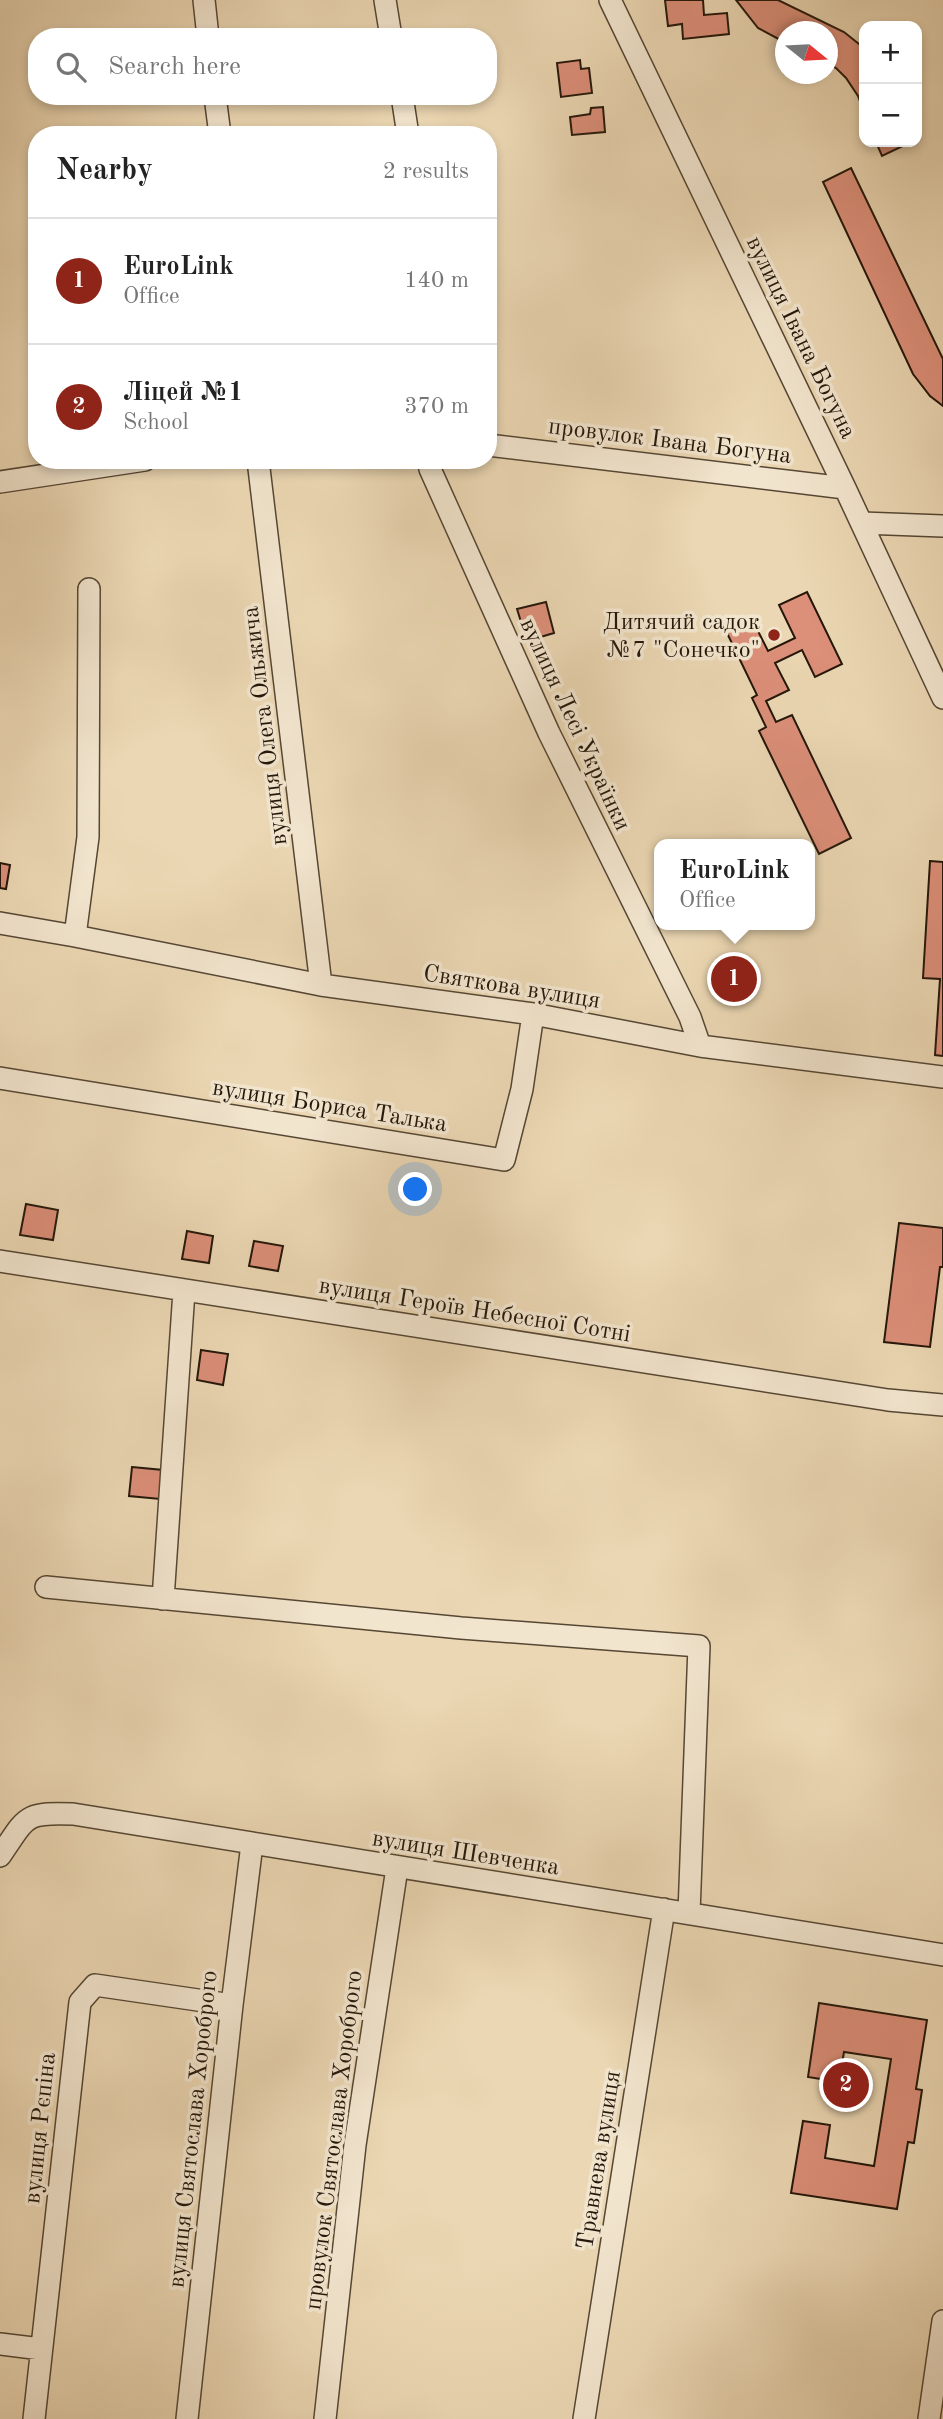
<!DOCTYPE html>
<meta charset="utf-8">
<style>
:root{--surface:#fff;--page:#f6f6f6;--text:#222;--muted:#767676;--line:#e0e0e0;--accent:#8f2418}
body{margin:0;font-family:"Old Standard TT",serif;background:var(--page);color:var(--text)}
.controls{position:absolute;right:21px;top:21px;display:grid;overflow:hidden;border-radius:14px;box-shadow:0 4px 10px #0003}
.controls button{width:63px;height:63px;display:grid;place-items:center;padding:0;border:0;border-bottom:2px solid var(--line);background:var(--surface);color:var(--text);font:35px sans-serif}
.compass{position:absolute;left:775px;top:21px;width:63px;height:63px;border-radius:50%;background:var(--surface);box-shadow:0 4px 10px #0003;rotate:108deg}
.you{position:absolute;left:416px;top:1190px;width:24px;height:24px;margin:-18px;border:5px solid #fff;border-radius:50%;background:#1a73e8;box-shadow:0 0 0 10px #1a73e833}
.badge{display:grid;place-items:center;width:46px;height:46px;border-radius:50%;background:var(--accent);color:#fff;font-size:23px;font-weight:700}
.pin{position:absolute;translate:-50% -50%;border:4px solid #fff;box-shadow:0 2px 7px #0006}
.popup{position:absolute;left:654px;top:839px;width:161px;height:91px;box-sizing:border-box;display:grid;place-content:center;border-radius:14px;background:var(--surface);filter:drop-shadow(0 2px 5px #0005);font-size:23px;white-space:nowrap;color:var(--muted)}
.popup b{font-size:26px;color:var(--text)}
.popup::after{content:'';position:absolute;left:50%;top:100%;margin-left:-14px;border:14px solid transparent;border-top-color:var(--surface)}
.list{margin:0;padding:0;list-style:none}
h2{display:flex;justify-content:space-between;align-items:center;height:91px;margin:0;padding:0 28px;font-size:30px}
h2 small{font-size:23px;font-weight:400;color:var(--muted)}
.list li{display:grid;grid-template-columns:46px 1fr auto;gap:21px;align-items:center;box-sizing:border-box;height:126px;padding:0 28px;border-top:2px solid var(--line)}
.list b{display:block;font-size:26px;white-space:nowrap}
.list p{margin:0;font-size:23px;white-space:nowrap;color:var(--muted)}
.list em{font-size:23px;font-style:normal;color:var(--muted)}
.icon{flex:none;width:38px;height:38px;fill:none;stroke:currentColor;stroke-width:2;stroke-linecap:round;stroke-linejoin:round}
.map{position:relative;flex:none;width:943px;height:2419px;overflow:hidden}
.search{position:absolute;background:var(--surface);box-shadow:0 4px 10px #0003;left:28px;top:28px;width:469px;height:77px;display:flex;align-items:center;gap:18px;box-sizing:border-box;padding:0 24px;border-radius:28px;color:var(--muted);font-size:26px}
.panel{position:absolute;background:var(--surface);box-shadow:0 4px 10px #0003;left:28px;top:126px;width:469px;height:343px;border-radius:28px}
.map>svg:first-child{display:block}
</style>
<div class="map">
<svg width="943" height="2419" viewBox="0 0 943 2419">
<rect width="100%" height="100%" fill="#ebd7b3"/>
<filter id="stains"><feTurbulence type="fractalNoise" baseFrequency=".00286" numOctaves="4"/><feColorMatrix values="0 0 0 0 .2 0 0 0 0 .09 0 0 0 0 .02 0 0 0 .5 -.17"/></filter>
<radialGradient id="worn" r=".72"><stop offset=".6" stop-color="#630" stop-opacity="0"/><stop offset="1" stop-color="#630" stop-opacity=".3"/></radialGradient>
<path fill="#dc8f79" stroke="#24170a" stroke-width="2" d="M665,0H703L704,15L727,13L729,34L683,39L682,24L668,26Z
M736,0H778L844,32L864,48V112L858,96L846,78L836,68L828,64V32H786V43L758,28Z
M580,60L581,69L589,68L592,93L561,97L557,63Z
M603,107L605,132L572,135L570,117L590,114L591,108Z
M876,142H911L882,156Z
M851,168L943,359V406L930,396L913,374L823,182Z
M807,592L842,664L815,677L802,650L775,663L789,690L766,701L776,722L792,715L851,838L819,854L759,731L766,727L752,698L757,695L726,631L752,619L768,651L795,638L779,605Z
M546,602L554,633L527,641L517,609Z
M930,861L943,862V1056L935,1055L940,979L923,978Z
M0,863L10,865L6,889L0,888Z
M26,1204L58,1210L53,1240L20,1235Z
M899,1223L943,1228V1267H940L930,1347L884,1342Z
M187,1231L213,1236L209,1263L182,1259Z
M254,1241L283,1246L278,1271L249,1266Z
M201,1350L228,1354L223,1385L197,1380Z
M132,1467L163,1470L160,1499L129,1496Z
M819,2003L927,2020L916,2089L922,2090L914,2143L908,2142L897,2209L791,2193L803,2121L830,2125L825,2158L874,2166L891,2059L844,2052L839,2082L808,2077Z"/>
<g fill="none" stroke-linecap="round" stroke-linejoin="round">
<g stroke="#564734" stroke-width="24">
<path id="minor" d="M204,0L208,37
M385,0L391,37
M610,0L845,488L943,698
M215,96L220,135
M402,96L408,135
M488,445L845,488
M258,460L321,985
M428,460L430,469L549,733L690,1017L700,1046
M0,482L145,460
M862,523L943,526
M0,923L75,936L321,985L533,1014L700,1046L943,1077
M75,936L88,837L89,589
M0,1078L504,1160L522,1089L533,1014
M0,1261L888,1400L943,1405
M46,1587L461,1628L699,1646L689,1913
M163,1599L184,1291
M0,1856C27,1817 23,1812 73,1814C362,1863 653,1907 943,1955
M0,2344L41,2349
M34,2419L80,2002L95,1985L232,2005
M187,2419L232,2005L252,1844
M325,2419L355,2145L397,1868
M584,2419L664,1909
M929,2419L943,2321"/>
</g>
<use href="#minor" stroke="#f2e5ce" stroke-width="21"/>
</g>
<circle fill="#8f2418" stroke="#f2e5ce" stroke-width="2.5" cx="774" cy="635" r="7"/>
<g text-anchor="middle" stroke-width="7" stroke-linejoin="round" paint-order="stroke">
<g font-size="24" fill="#24170a" stroke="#f2e5ce">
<text transform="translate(802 337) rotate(64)" y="8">вулиця Івана Богуна</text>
<text transform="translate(670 440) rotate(7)" y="8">провулок Івана Богуна</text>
<text transform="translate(576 724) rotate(65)" y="8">вулиця Лесі Українки</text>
<text transform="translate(264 726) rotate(-97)" y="8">вулиця Олега Ольжича</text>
<text transform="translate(512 986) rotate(9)" y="8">Святкова вулиця</text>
<text transform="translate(330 1105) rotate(9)" y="8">вулиця Бориса Талька</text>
<text transform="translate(475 1309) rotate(9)" y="8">вулиця Героїв Небесної Сотні</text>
<text transform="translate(466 1852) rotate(9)" y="8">вулиця Шевченка</text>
<text transform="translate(39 2128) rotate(-84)" y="8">вулиця Рєпіна</text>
<text transform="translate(192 2129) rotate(-84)" y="8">вулиця Святослава Хороброго</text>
<text transform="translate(333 2140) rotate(-83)" y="8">провулок Святослава Хороброго</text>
<text transform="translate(598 2160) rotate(-81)" y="8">Травнева вулиця</text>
</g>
<g font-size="24" fill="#24170a" stroke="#f2e5ce" text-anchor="end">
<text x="760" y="629">Дитячий садок<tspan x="760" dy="28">№7 "Сонечко"</tspan></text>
</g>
</g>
<rect width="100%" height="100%" filter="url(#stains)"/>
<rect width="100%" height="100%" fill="url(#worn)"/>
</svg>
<div class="controls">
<button>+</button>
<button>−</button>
</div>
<svg class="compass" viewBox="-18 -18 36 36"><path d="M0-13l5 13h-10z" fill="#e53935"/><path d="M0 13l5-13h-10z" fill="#767676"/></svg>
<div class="you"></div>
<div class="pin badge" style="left:734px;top:979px">1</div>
<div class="popup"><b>EuroLink</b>Office</div>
<div class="pin badge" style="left:846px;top:2085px">2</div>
<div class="search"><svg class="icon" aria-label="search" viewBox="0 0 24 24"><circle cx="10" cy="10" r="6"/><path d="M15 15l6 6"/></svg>Search here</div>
<section class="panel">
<h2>Nearby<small>2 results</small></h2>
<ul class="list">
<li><span class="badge">1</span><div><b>EuroLink</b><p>Office</p></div><em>140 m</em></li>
<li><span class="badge">2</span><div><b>Ліцей №1</b><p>School</p></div><em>370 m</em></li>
</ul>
</section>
</div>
